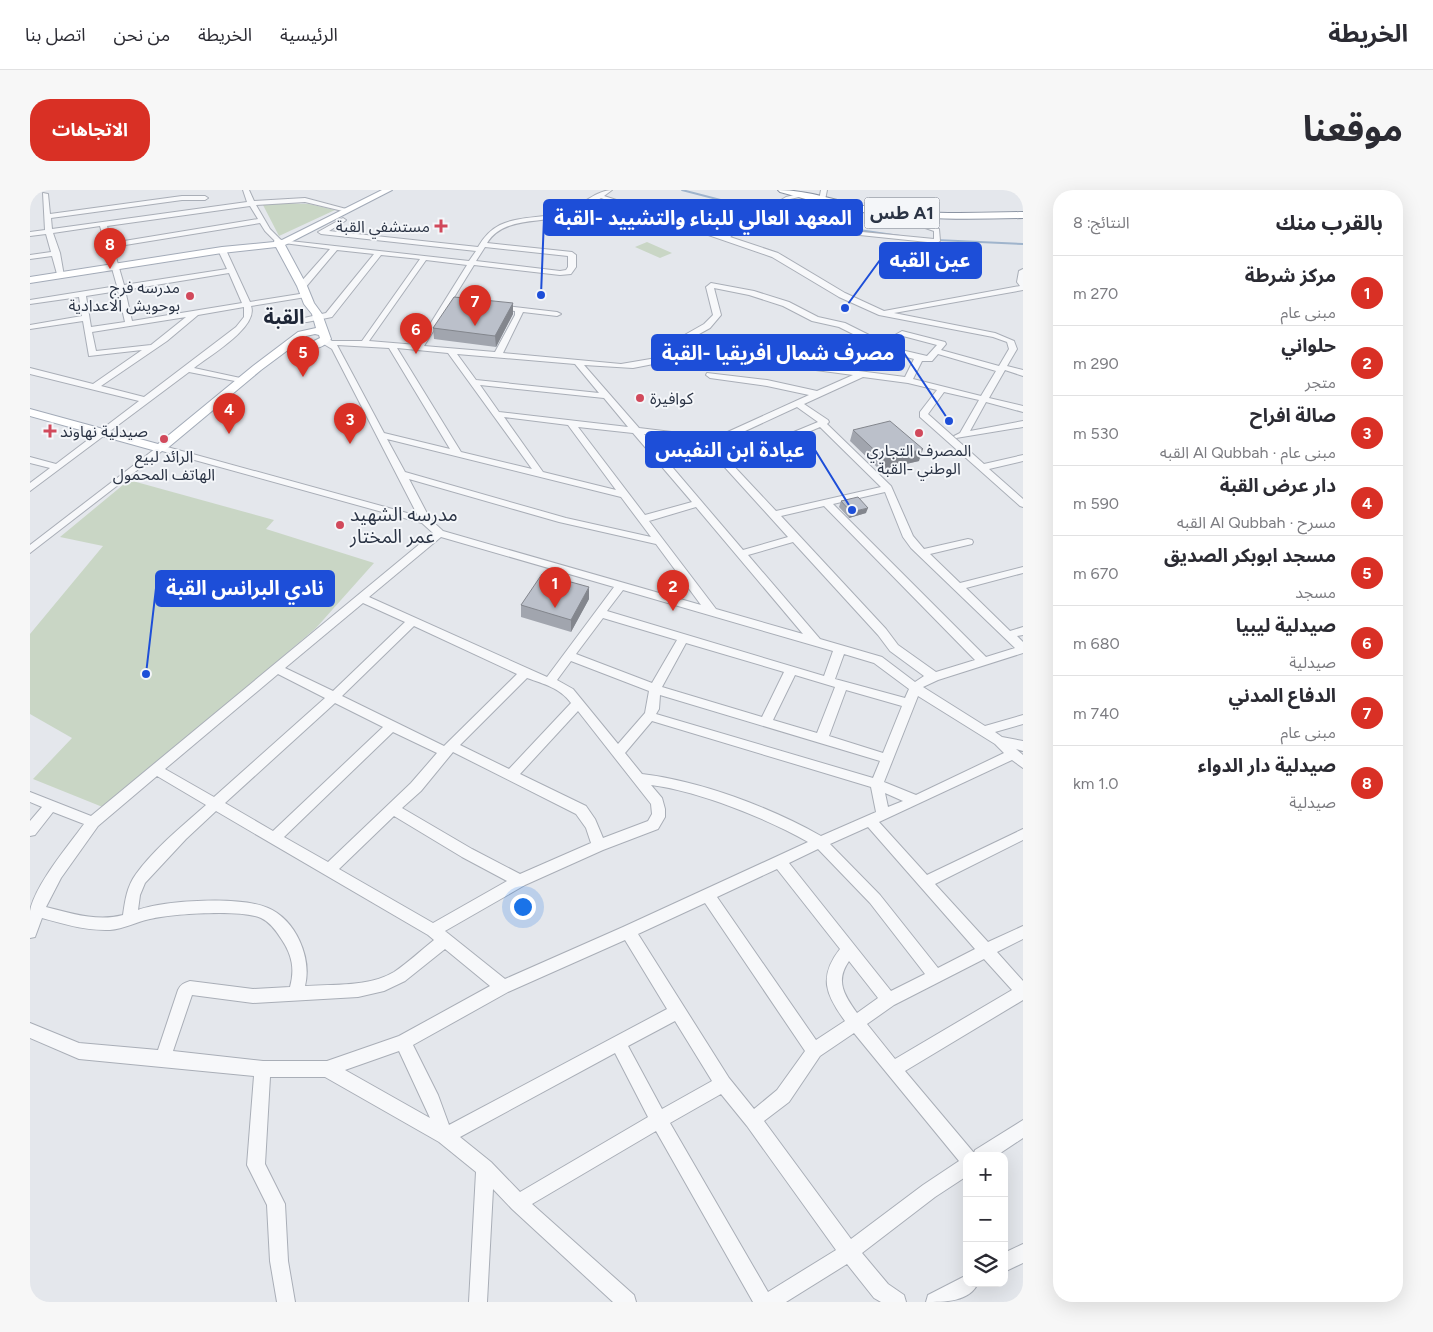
<!DOCTYPE html>
<html lang="ar">
<meta charset="utf-8">
<style>
:root{--surface:#fff;--page:#f7f7f7;--text:#2b2b33;--muted:#7c7c81;--line:#e1e1e2;--accent:#d93025}
body{margin:0;font-family:Figtree,"Noto Sans Arabic",sans-serif;background:var(--page);color:var(--text);direction:rtl}
.controls{position:absolute;right:15px;bottom:15px;display:grid;overflow:hidden;border-radius:10px;box-shadow:0 5px 20px #0002}
.controls button{width:45px;height:45px;display:grid;place-items:center;padding:0;border:0;border-bottom:1px solid var(--line);background:var(--surface);color:var(--text);font:25px sans-serif}
.you{position:absolute;left:492px;top:716px;width:18px;height:18px;margin:-12px;border:4px solid #fff;border-radius:50%;background:#1a73e8;box-shadow:0 0 0 8px #1a73e833}
.badge{display:grid;place-items:center;width:32px;height:32px;border-radius:50%;background:var(--accent);color:#fff;font-size:16px;font-weight:700}
.pin{position:absolute;translate:-50% -41px;filter:drop-shadow(0 1px 2px #0008)}
.pin::after{content:'';position:absolute;top:26px;width:18px;height:15px;background:inherit;clip-path:polygon(0 0,100% 0,50% 100%)}
.list{margin:0;padding:0;list-style:none}
h2{display:flex;justify-content:space-between;align-items:center;height:65px;margin:0;padding:0 20px;font-size:21px}
h2 small{font-size:16px;font-weight:400;color:var(--muted)}
.list li{display:grid;grid-template-columns:32px 1fr auto;gap:15px;align-items:center;box-sizing:border-box;height:70px;padding:0 20px;border-top:1px solid var(--line)}
.list b{display:block;font-size:19px;white-space:nowrap}
.list p{margin:0;font-size:16px;white-space:nowrap;color:var(--muted)}
.list em{font-size:16px;font-style:normal;color:var(--muted)}
.icon{flex:none;width:28px;height:28px;fill:none;stroke:currentColor;stroke-width:2;stroke-linecap:round;stroke-linejoin:round}
.map{position:relative;flex:none;width:993px;height:1112px;overflow:hidden;direction:ltr;border-radius:20px}
header{display:flex;align-items:center;gap:30px;box-sizing:border-box;height:70px;padding:0 25px;background:var(--surface);border-bottom:1px solid var(--line)}
header strong{font-size:24px}
nav{display:flex;gap:28px;margin-inline-start:auto;font-size:18px}
.intro{display:flex;align-items:center;justify-content:space-between;box-sizing:border-box;height:120px;padding:0 30px}
h1{margin:0;font-size:35px}
.button{padding:12px 22px;border-radius:20px;background:var(--accent);color:#fff;font-size:18px;font-weight:700}
main{display:flex;gap:30px;padding:0 30px}
aside{flex:1;background:var(--surface);border-radius:20px;box-shadow:0 5px 20px #0002}
.map>svg:first-child{display:block}
</style>
<header>
<strong>الخريطة</strong>
<nav><a>الرئيسية</a><a>الخريطة</a><a>من نحن</a><a>اتصل بنا</a></nav>
</header>
<div class="intro"><h1>موقعنا</h1><a class="button">الاتجاهات</a></div>
<main>
<aside>
<h2>بالقرب منك<small>النتائج: 8</small></h2>
<ul class="list">
<li><span class="badge">1</span><div><b>مركز شرطة</b><p>مبنى عام</p></div><em>270 m</em></li>
<li><span class="badge">2</span><div><b>حلواني</b><p>متجر</p></div><em>290 m</em></li>
<li><span class="badge">3</span><div><b>صالة افراح</b><p>مبنى عام · Al Qubbah القبه</p></div><em>530 m</em></li>
<li><span class="badge">4</span><div><b>دار عرض القبة</b><p>مسرح · Al Qubbah القبه</p></div><em>590 m</em></li>
<li><span class="badge">5</span><div><b>مسجد ابوبكر الصديق</b><p>مسجد</p></div><em>670 m</em></li>
<li><span class="badge">6</span><div><b>صيدلية ليبيا</b><p>صيدلية</p></div><em>680 m</em></li>
<li><span class="badge">7</span><div><b>الدفاع المدني</b><p>مبنى عام</p></div><em>740 m</em></li>
<li><span class="badge">8</span><div><b>صيدلية دار الدواء</b><p>صيدلية</p></div><em>1.0 km</em></li>
</ul>
</aside>
<div class="map">
<svg width="993" height="1112" viewBox="0 0 993 1112">
<rect width="100%" height="100%" fill="#e4e7ec"/>
<path fill="#c9d6c5" d="M249,13L279,14L305,20L249,46L233,15Z
M617,52L642,63L630,68L605,57Z
M99,290L244,330L236,339L344,373L286,438L75,618L3,589L42,548L0,524V444L73,356L30,347Z"/>
<g fill="none" stroke-linecap="round" stroke-linejoin="round">
<path stroke="#9fb4cc" stroke-width="2" d="M652,0L733,21
M740,23L788,34L870,46
M906,50L993,54"/>
<g stroke="#a9aeb7" stroke-width="2">
<path id="minor" d="M213,0H219L224,11L275,8L320,20L317,22L275,12L226,15L240,39L251,50L439,71L446,61L291,44L288,42L313,28L316,30L315,31L299,41L448,57C454,47 460,40 470,35C491,25 516,29 537,21C552,15 567,0 582,0L574,6L694,45L756,7L772,3L775,5L774,6L760,9L700,47L748,63L815,103L854,121L990,96L987,92L989,81L993,79V100L864,123L965,143L984,151L987,159L977,176L993,180V186L975,180L959,208L993,216V222L956,212L940,241L993,231V237L926,248L924,246L930,243L949,210L914,202L898,224L954,274L993,265V271L959,279L993,309V317L990,316L890,227V222L907,200L878,193L833,187L774,214L798,230L799,232L797,234L861,296L883,346L894,359L938,349L942,350L943,352L942,354L900,364L930,393L993,377V383L936,398L980,441L993,437V445L987,446L993,452V463L908,490L893,497L955,536L993,525V534L965,542L972,547L993,551V561L986,559L993,565V578L982,570L849,632L897,685L993,639V650L905,694L958,752L993,736V749L967,762L993,791V810L875,881L944,963L945,960L993,930V948L966,966H937V986L905,1007L832,1063L858,1094L874,1105L876,1112H851L844,1108L817,1074L756,1112H723L626,941L502,1014L604,1105L606,1112H583L482,1019L463,999L457,1112H439L446,982L409,952L295,887H240L235,974L255,1014L258,1071L265,1112H247L240,1071L237,1015L217,975L224,886L49,869L0,848V833L49,853L128,860L148,800C151,794 154,793 160,791L223,799L260,797C265,779 262,765 252,750C247,742 240,732 231,728C210,719 142,724 120,729C106,732 94,739 80,740C56,741 34,734 12,728L5,747L0,748C0,740 0,729 0,721C5,695 38,656 54,634L23,622L5,645L0,646V631L12,617L0,612V602L61,626L403,343L392,333L132,261L0,363V355L130,255L388,326L302,159L292,153L294,151L292,149L296,147L302,151H332L390,69L351,65L302,127L277,132H274V128L296,123L344,64L307,60L275,98H269V94L300,59L246,52L235,41L230,33L83,57L94,95L197,79L188,60L192,58L196,60L220,112L276,103L280,105L276,107L221,116C229,137 179,166 164,178L215,189V193L159,182L0,301V293L20,278L0,273V267L26,274L109,211L0,184V178L63,194L112,160L59,166L53,131L0,139V135L52,126L49,107L0,114V110L87,96L70,36L23,43L30,63L34,86L27,84L22,66L0,69V65L21,62L16,44L0,46V42L15,40L13,3L18,4L20,24L152,6H175L178,8L175,10H152L21,28L22,39L217,12ZM571,8L742,67L809,107L849,125L963,147L977,152L979,159L969,176L911,160L916,154L915,152L872,141L853,152L815,133L788,127L759,112L724,101L681,93L676,97L683,125L674,134L644,151L642,161L644,165L591,174L473,163L493,122L527,126L531,124L527,122L467,115H464V119L485,121V125L465,162L394,156L444,75L530,85L541,84L546,77V65L542,62L457,53C473,27 510,33 536,26C549,22 560,15 571,8ZM220,16L228,29L82,53L77,36ZM455,57L538,66V77L536,80L530,81L446,71ZM396,70L437,75L387,155L339,151ZM199,83L212,113L102,131L95,100ZM684,98L719,105L753,116L782,131L809,137L861,163L884,169L875,187L682,162L652,164L651,154L680,138L691,125ZM88,101L95,132L61,137L56,106ZM214,117V127L206,137L114,207L71,196L137,151L168,125ZM156,127L121,155L66,161L62,142ZM873,146L907,155L897,166L867,159L859,155ZM307,155L359,158L420,259L354,243ZM367,158L418,163L502,279L431,262ZM427,164L545,174L569,203L446,190ZM908,164L966,181L951,206L883,189L892,171H902ZM682,166L823,185L787,201L737,190L677,183L676,185L680,188L737,196L779,205L680,250L674,246L609,238L554,175L603,178L659,167ZM450,195L574,208L598,237L469,222ZM767,217L788,232L742,251L695,266L685,255ZM474,227L538,235L586,300L513,282ZM548,237L603,243L662,312L615,325ZM790,237L851,297L746,321L699,271L748,255ZM614,244L671,251L758,347L713,360ZM357,249L591,307L621,347L536,328L375,282ZM379,289L529,332L626,354L671,415L413,341L400,329ZM855,302L873,347L881,358L985,458L956,467L803,314ZM794,316L945,470L906,482L868,455L856,439L751,326ZM666,317L773,444L686,419L619,331ZM411,347L584,397L517,487L339,407ZM763,352L848,445L860,461L894,486L885,492L852,467L790,449L718,365ZM593,400L803,461L794,486L577,421ZM333,413L375,432L303,501L255,478ZM573,428L647,450L622,493L546,464ZM384,436L487,484L414,556L312,506ZM656,453L754,482L732,527L632,497ZM814,464L844,473L879,499L875,508L805,489ZM541,471L619,501L615,523L588,554L543,499L527,490ZM248,484L295,508L184,607L135,579ZM765,485L805,497L787,543L743,530ZM497,488C514,494 530,498 541,513L479,579L430,555ZM816,500L872,516L853,563L799,546ZM630,505L850,571L843,588L626,524L629,519ZM888,506L965,554L974,563L886,605L854,592ZM305,513L353,537L243,641L195,613ZM548,521L621,614L622,624L618,631L573,648L565,629L556,616L490,584ZM622,531L841,597L846,622L791,646C740,617 670,591 612,584L595,563ZM363,542L407,563L381,593L298,672L254,647ZM423,562L546,624L556,638L561,653L490,684L442,659L372,618L391,601ZM127,586L176,615C152,636 124,659 106,684C97,696 95,711 93,725C67,732 40,723 16,717L31,688L68,636ZM621,595C668,601 736,628 778,652L593,737L475,789L415,741L495,695L573,660L628,639L635,627V619L632,608ZM855,603L873,611L858,617ZM186,621L398,745L404,750C391,760 378,773 364,782C339,797 304,794 275,796C282,768 266,730 238,718C211,706 136,710 108,720L110,705L115,693L156,649ZM364,626L432,667L477,691L403,733L309,679ZM838,637L945,759L908,778L850,705L800,654ZM788,659L840,713L895,784L861,801L759,673ZM747,679L810,759C788,787 796,805 815,831L786,850L687,707ZM675,713L775,861L747,900L724,919L699,888L608,744ZM595,750L637,819L419,935L408,905L383,855L478,802ZM415,759L460,796L369,846L297,871H233L143,861L162,805L223,813L328,807L354,801L375,791ZM954,769L982,800L865,869L837,834L864,815ZM819,771L848,808L827,823C814,805 805,791 819,771ZM645,831L682,891L632,919L598,856ZM824,843L929,971L893,995L821,1049L734,931L759,912L790,866ZM369,861L400,928L315,880ZM585,863L618,927L490,1002L461,972L430,947ZM691,904L717,936L806,1060L738,1102L640,933Z
M791,0H797L795,10L792,12L789,10Z
M851,19L909,39L910,51L907,53L820,44L819,43L822,41L904,49V41L849,22L848,21Z
M993,1054V1073L974,1082V1063Z
M937,1085V1093H948C940,1112 914,1112 896,1112L898,1105Z"/>
</g>
<g stroke="#a3abb8" stroke-width="2">
<path id="major" d="M352,0H362L255,55L277,96L284,113L292,124L301,149C292,160 278,161 266,154L231,180L134,261H126L0,226V219L128,254L223,176L268,142L286,138L282,124L274,114L267,96L246,57L192,63L0,93V87L192,57L244,52L245,49L252,50ZM285,144L289,145L290,148L282,152L274,150L276,146Z"/>
</g>
<g stroke="#8b94a3" stroke-width="2">
<path id="highway" d="M748,0C779,0 809,12 839,17C890,25 942,23 993,22V28C942,29 890,30 839,23C809,19 779,10 750,2Z"/>
</g>
<use href="#minor" fill="#f7f8fa" fill-rule="evenodd"/>
<use href="#major" fill="#fff" fill-rule="evenodd"/>
<use href="#highway" fill="#fff" fill-rule="evenodd"/>
</g>
<path fill="#a1a5ae" d="M483,113V124L466,157L404,149L403,138Z
M823,240L889,271L850,280L820,251Z
M811,311L836,323L819,328L809,317Z
M559,409L541,442L491,427V415Z"/>
<path fill="#83868d" d="M483,113V124L466,157L465,146Z
M893,259L889,271L850,280L854,269Z
M838,318L836,323L819,328L821,322Z
M559,397V409L541,442V430Z"/>
<path fill="#bbc0ca" stroke="#83868d" d="M424,107L483,113L465,146L403,138Z
M860,231L893,259L854,269L823,240Z
M828,307L838,318L821,322L811,311Z
M512,384L559,397L541,430L491,415Z"/>
<g fill="#d1495b" stroke="#f4f6f9" stroke-width="2">
<path d="M408.5 28.5h5v5h5v5h-5v5h-5v-5h-5v-5h5z"/>
<circle cx="160" cy="106" r="5"/>
<circle cx="610" cy="208" r="5"/>
<path d="M17.5 233.5h5v5h5v5h-5v5h-5v-5h-5v-5h5z"/>
<circle cx="889" cy="243" r="5"/>
<circle cx="134" cy="249" r="5"/>
<circle cx="310" cy="335" r="5"/>
</g>
<g text-anchor="middle" stroke-width="4" stroke-linejoin="round" paint-order="stroke">
<g font-size="16" fill="#2b3445" stroke="#f4f6f9" text-anchor="end">
<text x="400" y="42">مستشفي القبة</text>
<text x="150" y="103">مدرسه فرج<tspan x="150" dy="18">بوحويش الاعدادية</tspan></text>
<text x="620" y="214" text-anchor="start">كوافيرة</text>
<text x="30" y="247" text-anchor="start">صيدلية نهاوند</text>
<text x="889" y="266" text-anchor="middle">المصرف التجاري<tspan x="889" dy="18">الوطني -القبة</tspan></text>
<text x="134" y="272" text-anchor="middle">الرائد لبيع<tspan x="134" dy="18">الهاتف المحمول</tspan></text>
</g>
<rect fill="#f4f6f9" stroke="#676e7b" stroke-width="1" x="834.5" y="7.5" width="75" height="31" rx="4"/>
<g font-size="18" font-weight="bold" fill="#2b3445">
<text x="872" y="29">طس A1</text>
</g>
<g font-size="19" fill="#2b3445" stroke="#f4f6f9" text-anchor="start">
<text x="320" y="331">مدرسه الشهيد<tspan x="320" dy="22">عمر المختار</tspan></text>
</g>
<g font-size="20" font-weight="bold" fill="#1d2536" stroke="#f4f6f9">
<text x="254" y="134">القبة</text>
</g>
</g>
<path fill="none" stroke="#1d4ed8" stroke-width="2" d="M511 105L514 28M815 118L850 70M919 231L874 163M822 320L785 260M116 484L126 398"/>
<g fill="#1d4ed8" stroke="#f4f6f9" stroke-width="2">
<circle cx="511" cy="105" r="5"/>
<circle cx="815" cy="118" r="5"/>
<circle cx="919" cy="231" r="5"/>
<circle cx="822" cy="320" r="5"/>
<circle cx="116" cy="484" r="5"/>
</g>
<g fill="#1d4ed8" stroke="#1d4ed8" stroke-width="2">
<rect x="514" y="10" width="318" height="35" rx="5"/>
<rect x="850" y="53" width="101" height="35" rx="5"/>
<rect x="622" y="145" width="252" height="35" rx="5"/>
<rect x="616" y="242" width="169" height="35" rx="5"/>
<rect x="126" y="381" width="178" height="35" rx="5"/>
</g>
<g font-size="20" text-anchor="middle" font-weight="bold" fill="#fff">
<text x="673" y="35">المعهد العالي للبناء والتشييد -القبة</text>
<text x="900" y="77">عين القبه</text>
<text x="748" y="170">مصرف شمال افريقيا -القبة</text>
<text x="700" y="267">عيادة ابن النفيس</text>
<text x="215" y="405">نادي البرانس القبة</text>
</g>
</svg>
<div class="controls">
<button>+</button>
<button>−</button>
<button><svg class="icon" aria-label="layers" viewBox="0 0 24 24"><path d="M12 4l9 5-9 5-9-5zM3 14l9 5 9-5"/></svg></button>
</div>
<div class="you"></div>
<div class="pin badge" style="left:525px;top:418px">1</div>
<div class="pin badge" style="left:643px;top:421px">2</div>
<div class="pin badge" style="left:320px;top:254px">3</div>
<div class="pin badge" style="left:199px;top:244px">4</div>
<div class="pin badge" style="left:273px;top:187px">5</div>
<div class="pin badge" style="left:386px;top:164px">6</div>
<div class="pin badge" style="left:445px;top:136px">7</div>
<div class="pin badge" style="left:80px;top:79px">8</div>
</div>
</main>
